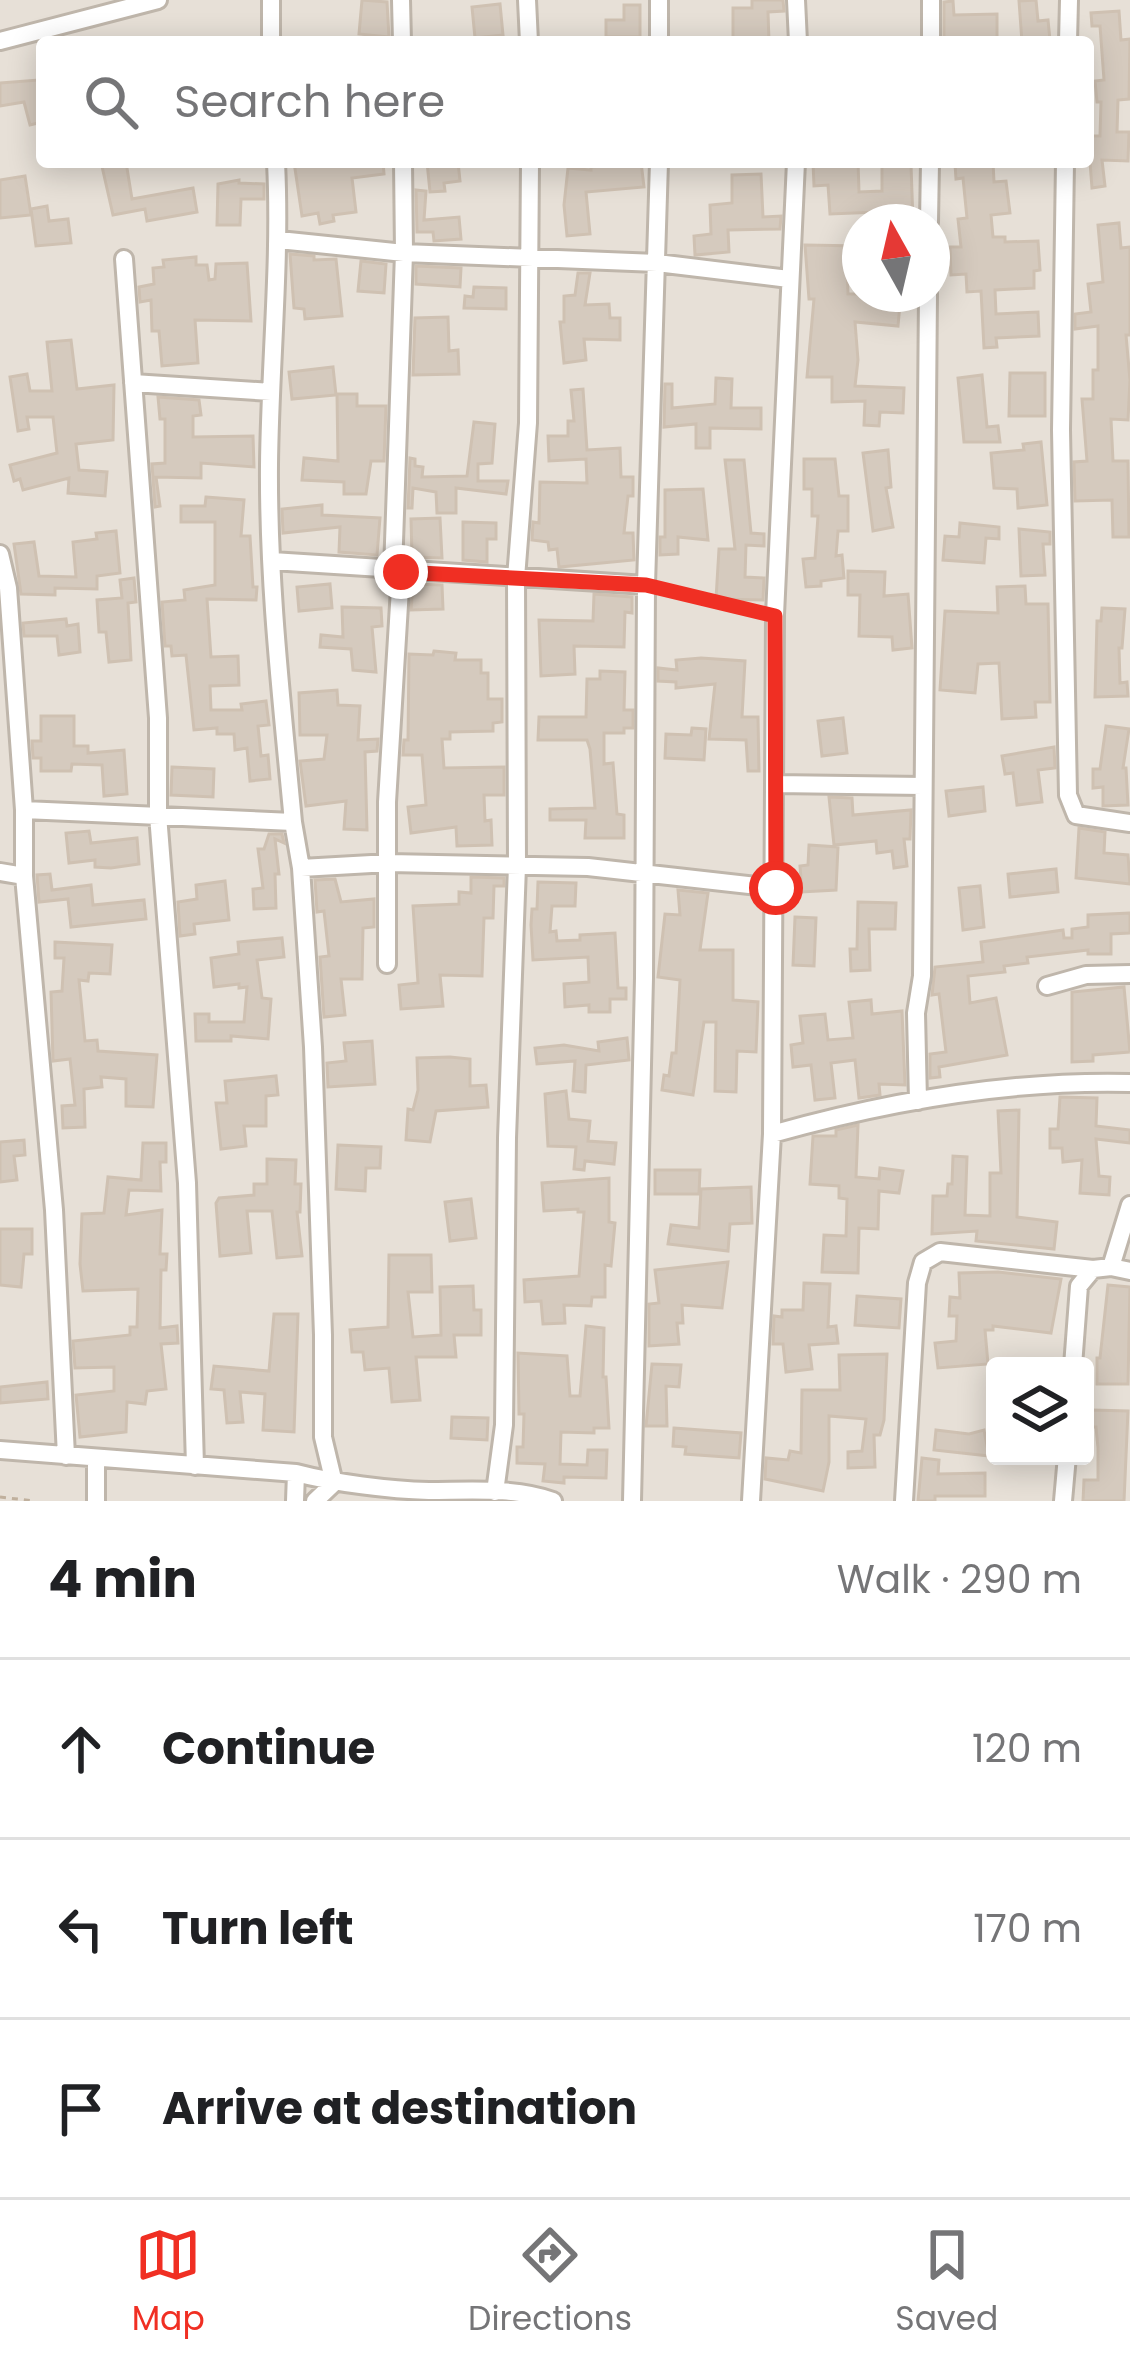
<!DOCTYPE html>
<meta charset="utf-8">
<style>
:root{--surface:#fff;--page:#f6f6f6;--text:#202124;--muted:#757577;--line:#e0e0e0;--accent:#f02f23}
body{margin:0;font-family:Poppins,sans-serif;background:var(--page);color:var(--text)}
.controls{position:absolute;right:36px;bottom:36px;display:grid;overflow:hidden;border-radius:12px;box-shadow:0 6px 30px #0003}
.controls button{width:108px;height:108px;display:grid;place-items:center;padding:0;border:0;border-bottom:3px solid var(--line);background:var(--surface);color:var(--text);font:60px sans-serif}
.compass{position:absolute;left:842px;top:204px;width:108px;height:108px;border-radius:50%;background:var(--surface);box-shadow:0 6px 30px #0003;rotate:352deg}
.stop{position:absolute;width:36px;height:36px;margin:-27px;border:9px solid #f02f23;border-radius:50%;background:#fff}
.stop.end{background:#f02f23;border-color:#fff;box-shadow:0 3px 12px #0008}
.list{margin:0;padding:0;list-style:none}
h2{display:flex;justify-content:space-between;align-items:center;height:156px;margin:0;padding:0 48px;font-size:51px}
h2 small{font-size:39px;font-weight:400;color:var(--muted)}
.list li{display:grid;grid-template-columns:78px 1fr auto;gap:36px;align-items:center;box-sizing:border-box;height:180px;padding:0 48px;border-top:3px solid var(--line)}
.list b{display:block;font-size:45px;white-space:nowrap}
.list em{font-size:39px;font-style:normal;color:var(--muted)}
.icon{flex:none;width:66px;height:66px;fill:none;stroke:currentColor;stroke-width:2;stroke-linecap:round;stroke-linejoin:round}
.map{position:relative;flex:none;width:1130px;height:1501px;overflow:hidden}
.search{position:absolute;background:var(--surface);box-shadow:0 6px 30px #0003;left:36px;right:36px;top:36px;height:132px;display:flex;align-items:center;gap:30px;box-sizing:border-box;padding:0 42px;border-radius:12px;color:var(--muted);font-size:45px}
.sheet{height:696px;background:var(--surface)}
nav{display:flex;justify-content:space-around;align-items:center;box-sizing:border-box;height:168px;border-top:3px solid var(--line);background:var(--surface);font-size:33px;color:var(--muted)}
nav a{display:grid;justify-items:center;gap:6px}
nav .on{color:var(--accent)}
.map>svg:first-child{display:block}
</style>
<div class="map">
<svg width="1130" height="1501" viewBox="0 0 1130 1501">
<rect width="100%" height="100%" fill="#f3efe9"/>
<path fill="#e7e0d7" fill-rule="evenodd" d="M0,0H1130V1501H0ZM42,42H1088V162H42ZM860,222H932V294H860ZM995,1366H1085V1456H995Z"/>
<path fill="#d5cabe" stroke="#cfc1b2" stroke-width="3" d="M362,0L387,2L389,37L359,34Z
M752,0H783L784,11L768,12L769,42H733V8H752Z
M1036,0L1038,21L1048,20L1050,40L1022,42L1019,1Z
M953,1L954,15L997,14V42L944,40V2Z
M500,4L503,35L475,38L472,7Z
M624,5H640V37H606V20H624Z
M1119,11L1121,40L1130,39L1129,99L1118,100L1117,132H1129L1128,161L1102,160L1105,186L1092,188L1088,136H1100L1101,102H1097L1095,81L1104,80L1100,26H1092L1091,13Z
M38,80L42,122L30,125L24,102L0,106V83Z
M101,162H126L132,199L193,188L197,212L147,221L145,209L113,215Z
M294,162H383L384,174L352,178L356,212L333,215L334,221L320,224L318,213L302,216Z
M427,162H458L460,181L444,183L445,191L430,192Z
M641,162L644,187L586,192L590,234L567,236L564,205L568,168L591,170V167Z
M813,162H858L859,192L882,191V165H911L913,222H900V214L879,212L830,214L828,185L814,186Z
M993,162L994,182L1006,181L1010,213L991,215L993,237H1005V242L1038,241L1040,270L1034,271V288L995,290L996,314L1038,312L1039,336L996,338L997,347L984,348L981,291L967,292L966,274L951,275L950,247H961L958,219L967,218L963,178L956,179L955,164Z
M761,174L763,217L781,216L780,229L728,230L729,252L695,255L694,236L711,234L710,205L732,203V175Z
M25,176L31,215L0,218V180Z
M239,180V183L264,184V199H241L240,225H217L218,184Z
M416,190L426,191L424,220L459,217L461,239L434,241L433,232H417Z
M47,206L49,221L68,219L71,243L36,246L31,209Z
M1119,223L1121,248L1130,247V335H1126L1130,380L1128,420L1111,419L1113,461H1128L1129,537H1113L1112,500L1075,501L1074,462L1087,461L1082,399H1093V370H1098V326L1075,329V314L1091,312L1088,284L1103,282L1098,225Z
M805,245L860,246L859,267L847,266L848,294H873V301L900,304L898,326L855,322L858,360L855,386L904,388L903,413L880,412L879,426L864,425L865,401L832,402V377H807L814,299H809Z
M290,254L314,256V260L336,259L342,316L305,319L304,309L294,308Z
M196,257V265H207L209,280L215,279L216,264L247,263L251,321L195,320L198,363L162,366L159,331H152L151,300L140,302L139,287L154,284L153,268L164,267L163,260Z
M361,261L386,264L384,293L358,291Z
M416,266L461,268L460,287L416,284Z
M578,273H590L585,305L609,304L610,318H620V340L584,339L586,360L564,363L560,322H564V296L575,295Z
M474,287L506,288V309L464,308L465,296L473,297Z
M448,317L449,351L458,350L459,374L413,375L415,318Z
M71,340L77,389L114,385L113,440L76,444L79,470L107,472L105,496L68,493L69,478L23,490L20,479L14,481L10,465L57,453L53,417H27L29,429L18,431L10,377L27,374L30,391H52L47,342Z
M333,367L336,395L292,399L289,372Z
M1010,373H1045V416H1009Z
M982,375L987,427L998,426L1000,442H964L958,378Z
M716,378L732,379L731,408H761V429L710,428V448H696V424L664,427L665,384H672V408L715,404Z
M583,389L587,450L620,448L621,477H633V496H628L624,533H633L634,560L559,567L557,549L549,550L548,542L532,540L533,522L539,523L540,482L587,483L586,459L549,461L548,436H568V421H574L571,390Z
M337,394H357V406H386L384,461H371L366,494H344V482L302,480L304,458L338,461Z
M158,397L199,400L201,415L193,416V437L253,436L254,467L201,463V478L156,477L160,506L155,507L152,464L165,463V419H160Z
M474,422L495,424L492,463L478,464V481H508L506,494L456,488V513H437L436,492L413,488L412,508H408L410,458L415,459V466L423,467L422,477L467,476Z
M1041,442L1047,505L1018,508L1017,489L994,488L991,453L1024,450L1023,444Z
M888,450L891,487L886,488L893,527L873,531L863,453Z
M804,459H835L839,496H848V531H838L836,556L842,555L844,578L821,581V586L806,587L803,559L815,558L818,516H812V489H804Z
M725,460H744L751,533L764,534V546L746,545L745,577L764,578L763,600L716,599L719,549H735Z
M703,489L708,540L678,537V554L660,555V537H665V490Z
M206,497L244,500L241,536H250L253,587H257L256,600L207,599L211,657L238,656L239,685L210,686L211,710H242L241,704L266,701L269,725L258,726L261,756L268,755L270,779L250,781L247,748L235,750L234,734H217V728L194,730L186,655L172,656L171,646H165L162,602L185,600L184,590L215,585V522H181V506H205Z
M322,505V515L380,518L377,555L339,552L340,527L283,533L282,509Z
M440,518L442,558L412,557L411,519Z
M463,522L496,523V539H487V562L463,560Z
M960,523L999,527V539L986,538L984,563L943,560L945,536L959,537Z
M1019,529L1050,532V544H1043L1045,575L1021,576Z
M116,531L120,573L97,576V589L55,588V595L21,594L14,544L34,542L39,576L76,577L73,542L97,539L96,533Z
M848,571L885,572L884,596L908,594L912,648L893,650L892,637L859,636L860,595H848Z
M134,578L136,602L128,603L131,660L109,662L106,632H99L97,600L122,598L120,580Z
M330,584L332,608L299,611L297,587Z
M413,584L442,585L443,609L411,610Z
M1025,586L1026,604H1048L1050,702H1035L1036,717L1002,719L999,663L978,664L975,693L940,690L945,611L998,613L997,587Z
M594,594L632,597V613L625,612L624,647L574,646L575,674L541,676L539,620L593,621Z
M342,607L381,608L382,626L372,627L376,672L353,670L351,649L320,647L321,635L343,637Z
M1102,608L1125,609L1122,648H1119L1120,683L1127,682L1128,696L1095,697L1097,621H1101Z
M66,619L67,626L78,624L80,652L59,655L57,636H24L23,623Z
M434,651L456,653L455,660H481V673H488V699H502V722L493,723V731L450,732V739H442L444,768L504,767V795H484L485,821L491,820L492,845L457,846L456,827L411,833L408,807L426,805L422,755H403L404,740H408L409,654L433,655Z
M701,658L745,661L742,717H758L759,771H748L746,740L709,739L715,684L676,688V682L658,681V668L677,670L676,660Z
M600,671L625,672L624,710H633V728H624V733H604V764L613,763L617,814L624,815V838H585L586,820H550V809L595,808L590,749L587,740H538L539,717H586L587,679H600Z
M337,690L338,705L360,706L358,740L378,739L377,751L365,752L367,830L344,829L346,801L306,806L300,761L324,759L327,735H300L299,693Z
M41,716H74V746H88V753L124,750L127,794L104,796L102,765L72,764L71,771H41V758H33L32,741H41Z
M843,718L847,753L822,756L818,721Z
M1106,726L1129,729L1123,768H1126L1128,805L1103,806V787L1093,788V769H1100Z
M692,728L706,729L704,760L665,758L666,734L691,735Z
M1054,747L1055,768L1038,770L1042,802L1017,805L1013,773L1005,774L1002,756Z
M172,767L214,769L213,797L171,795Z
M983,787L985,811L949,816L946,791Z
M829,797L852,798L853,815L911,810L910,839H904L907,866L894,868L892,851L877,853L876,841L834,845Z
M1079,828L1105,832L1104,853L1128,855L1130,884L1076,878Z
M89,831L91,843L137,838L139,864L111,868L95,867V860L69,863L66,833Z
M269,834H282L284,843L275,839L279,874H275L276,908L254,909L253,889L263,888L258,849H264Z
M809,845L838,847L836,890L802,892L800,866L808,865Z
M1056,869L1058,892L1010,897L1008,874Z
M50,874L52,890L91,885L93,905L144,900L146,919L71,927L68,899L39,902L37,875Z
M471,877L504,878V886H494L493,918H484L482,976L440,975L443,1006L401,1009L399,985L418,983L413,906L459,904V892L471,893Z
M335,879L341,902L374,899V927L363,928L362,979H341L345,1015L324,1017L320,957L329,956L324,911L317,912L315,880Z
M225,881L229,920L194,924L195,934L180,936L178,902L197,899L196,885Z
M538,882L576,883L575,906H552L550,932L556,931L557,941L580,940V935L615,933L618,988H626V999H610V1012H589V1005L565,1007L564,984L589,982L588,957L533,960L531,925L532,909H537Z
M980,886L984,927L963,930L959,888Z
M678,890L708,893L700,950H733V1000L758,1002L756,1052L737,1051L736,1092L715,1091L716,1022H704L693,1095L662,1090L664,1075L669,1076L672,1053H676L680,980L658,977L665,914L680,915Z
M858,902L896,903L895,929H869L870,970L851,971L850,949H857Z
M1130,913V933L1111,934V954H1088V950L1027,957L1028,963L1004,966L1005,972L968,976L970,1003L996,998L1007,1055L939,1067L940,1077L930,1078V1054L946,1052L939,994L932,995L935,967L983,962L981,942L1063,930L1064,938H1072V929L1088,927V915Z
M795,917L816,918L814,966L793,965Z
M282,938L284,957L257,960L262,998L271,999L268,1039L231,1036V1041H196L195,1014H209V1022H244L247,987L239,988V984L214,987L211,958L239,954L238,942Z
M55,942L112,945L110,974L89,973L88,981L79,980L85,1041L97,1040L98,1051L157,1055L153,1107L126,1106V1079L101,1077L102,1087L84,1089L85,1127L63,1128L62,1106L75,1105L70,1059L53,1061L51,992L62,991L64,958H55Z
M1124,987L1130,1052L1093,1055V1061L1072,1062V992Z
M871,1000L872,1014L902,1011L905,1085L879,1084L880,1095L859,1098L855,1060L831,1063L835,1098L815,1100L811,1065L793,1067L791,1045L803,1043L800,1016L825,1014L828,1040L853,1038L849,1002Z
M627,1038L629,1060L586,1065L585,1092L573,1091L575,1061L537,1064L535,1048L564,1045L599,1051L598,1042Z
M372,1041L375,1084L328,1087L327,1063L346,1061L344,1043Z
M450,1057L470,1059V1086L486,1085L488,1107L436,1111L430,1142L406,1140L408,1109L413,1110L418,1090L417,1058Z
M276,1076L278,1095L266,1096V1126H244L246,1146L221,1149L216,1103H227L225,1081Z
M566,1091L569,1119L590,1121L588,1141L616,1143L614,1164L585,1161L584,1170L574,1169L576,1147L548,1146L545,1094Z
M1060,1097L1097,1098L1096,1126L1130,1130V1143L1096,1139L1099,1176L1110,1177L1109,1195L1080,1193L1082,1160L1063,1162L1062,1148H1050V1129H1058Z
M1019,1110L1017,1217L1057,1222L1054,1249L976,1241L977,1231L932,1234L933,1196H947L948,1184H952L953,1156L967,1157L965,1215L990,1216V1173H1001L998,1111Z
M858,1125L856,1177L879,1179L880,1168L903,1171L899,1193L879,1191L878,1229L859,1228L858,1273L822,1272L824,1235L846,1236L847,1199L839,1198V1186L810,1184L813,1136H836V1130Z
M24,1140L25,1155L14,1156L17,1180L0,1182V1142Z
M143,1143H166V1162H160L161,1191L129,1190L126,1215L162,1210L160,1254H167L166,1270H161L160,1328L177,1326L178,1343L161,1344L166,1389L147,1391L145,1404L127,1402L126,1432L80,1437L76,1395L114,1391V1367L75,1368L73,1341L130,1335V1327H137L138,1289L83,1291L80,1264L82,1214L104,1213L108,1177L141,1180Z
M338,1145L381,1147L380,1168H366L365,1191L336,1189Z
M267,1159L296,1160L295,1184H301L300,1212H297L302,1256L277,1258L272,1211H247L251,1253L220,1256L216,1203L219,1198L254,1195V1184H267Z
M655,1170H700L699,1194H655Z
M609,1178V1222L615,1223L611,1266L605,1265V1297H592L591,1306L564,1305L565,1323L543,1324L541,1301L525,1302L524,1280L579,1276L584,1212H578V1209L544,1211L542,1183Z
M751,1187L752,1223L730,1224L728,1251L668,1244L671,1225L699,1228L701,1189Z
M471,1199L476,1238L450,1241L445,1202Z
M0,1229H32V1254H24L21,1287L0,1285Z
M389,1255H431L432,1292H408L413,1337L441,1335L440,1287L473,1286L474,1310H481V1335H454L456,1357H416L420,1400L392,1402L389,1368L365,1370L363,1352H352L350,1330L388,1327Z
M728,1262L722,1308L682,1305L683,1323H677L679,1344L649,1346V1304L659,1303L655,1270Z
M998,1272L1061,1279L1051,1333L993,1326V1330H985L988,1364L938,1368L935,1343L956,1341L957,1316H949L950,1297L960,1298L959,1273Z
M804,1283L830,1284L828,1327L836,1326L838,1343L809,1345L812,1369L786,1372L783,1344H773L774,1316L782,1317V1310H803Z
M1108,1285L1130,1287L1128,1384H1097V1358H1100Z
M857,1296L901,1299L899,1328L855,1325Z
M274,1314H298L294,1432L263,1430L265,1394L240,1392L243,1422L227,1423L224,1390L211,1389L214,1366L269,1371Z
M586,1326L604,1328L603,1377H606L609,1428H594V1433L561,1432L560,1464L587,1465L588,1450H607L606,1478L564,1477V1483L543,1481L545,1464L517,1463V1447H523L524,1414H519L518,1353L567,1356L570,1396H580Z
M887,1354L884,1420L880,1435H874L875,1467L848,1468V1452L862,1451L866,1419L829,1416V1462L823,1491L765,1479L766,1458L788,1460L790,1451L801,1453L802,1390H840L839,1355Z
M652,1364L681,1365L679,1387L666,1386L667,1426H646Z
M47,1382L48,1399L0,1403V1387Z
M1092,1410L1128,1411L1124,1501H1083L1084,1480H1098V1448L1096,1427H1091Z
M452,1417L488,1418L487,1440L451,1438Z
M674,1428L741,1433L739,1458L685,1454L686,1447L673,1446Z
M936,1430L969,1434L984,1430L989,1456L934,1450Z
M922,1458L939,1460L938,1474L985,1473V1496H935V1501H918Z"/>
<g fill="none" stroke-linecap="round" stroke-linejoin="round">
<g stroke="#bfb6ab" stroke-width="22">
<path id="street" d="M271,0V42
M401,0L402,42
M527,0L529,42
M659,0V42
M796,0L798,42
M0,41L158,0
M931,42V0
M1068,42L1069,0
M276,162C281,263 270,363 269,465C268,584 282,703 293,822
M1065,162L1061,430L1068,795L1076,815L1130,823
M929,222L930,162
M279,240L404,253L657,263L789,279
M124,259L158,718V815L187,1183L195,1466
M133,383L271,392
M0,554L8,588L24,810V876L54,1210L66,1456
M272,561L646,585
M393,571L404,253L403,162
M775,784L923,786
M24,810L293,822L301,868L313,1047L323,1335V1437L334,1483L315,1501
M301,868L389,863L588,867L775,888
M0,872L24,876
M387,964V802L401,572
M1047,986L1086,975L1130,974
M918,1101L916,1013L922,976L928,294
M772,1134C889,1101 1008,1080 1130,1083
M1111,1267L1130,1271
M1073,1366L1079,1286L1093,1269L1111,1267L1130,1205
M0,1450L296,1473C334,1483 390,1490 429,1491C468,1491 516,1487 553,1501
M495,1492L504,1425L507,1138L517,866L516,578L528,423L530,162
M96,1501V1458
M295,1501L296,1473
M632,1501L644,978L646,585L659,162
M751,1501L772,1134L775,615L796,162
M904,1501L917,1283L923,1262L940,1252L1093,1269
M1063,1501L1067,1456"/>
</g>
<path stroke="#c0b09d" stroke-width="3" stroke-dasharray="6 6" stroke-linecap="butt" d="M660,588L761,612
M0,1497L34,1501"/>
<use href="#street" stroke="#fff" stroke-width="16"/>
</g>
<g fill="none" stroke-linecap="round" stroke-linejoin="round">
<path stroke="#f02f23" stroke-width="15" d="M401,572L646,585L775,616L776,888"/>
</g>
</svg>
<div class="controls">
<button><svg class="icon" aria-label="layers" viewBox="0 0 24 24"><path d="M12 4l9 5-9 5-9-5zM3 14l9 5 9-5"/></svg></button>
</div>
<svg class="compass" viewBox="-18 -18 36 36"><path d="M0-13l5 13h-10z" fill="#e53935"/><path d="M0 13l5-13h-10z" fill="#757577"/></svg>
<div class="stop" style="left:776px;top:888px"></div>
<div class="stop end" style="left:401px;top:572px"></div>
<div class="search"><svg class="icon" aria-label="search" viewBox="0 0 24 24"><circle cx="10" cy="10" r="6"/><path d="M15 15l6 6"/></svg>Search here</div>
</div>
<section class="sheet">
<h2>4 min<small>Walk · 290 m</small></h2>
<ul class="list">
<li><svg class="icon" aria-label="ahead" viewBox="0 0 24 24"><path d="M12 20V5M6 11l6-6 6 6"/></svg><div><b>Continue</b></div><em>120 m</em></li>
<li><svg class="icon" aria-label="left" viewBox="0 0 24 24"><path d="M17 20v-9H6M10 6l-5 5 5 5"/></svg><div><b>Turn left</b></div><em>170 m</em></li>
<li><svg class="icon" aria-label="arrive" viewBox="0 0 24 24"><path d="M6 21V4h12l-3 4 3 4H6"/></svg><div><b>Arrive at destination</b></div></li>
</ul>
</section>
<nav>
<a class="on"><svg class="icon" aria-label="map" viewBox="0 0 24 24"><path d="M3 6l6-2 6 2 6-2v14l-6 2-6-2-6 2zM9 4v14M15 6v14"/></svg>Map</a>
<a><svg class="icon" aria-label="directions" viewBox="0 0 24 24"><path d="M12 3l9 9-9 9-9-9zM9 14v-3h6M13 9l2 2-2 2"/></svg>Directions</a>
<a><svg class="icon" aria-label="saved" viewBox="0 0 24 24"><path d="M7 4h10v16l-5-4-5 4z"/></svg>Saved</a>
</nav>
